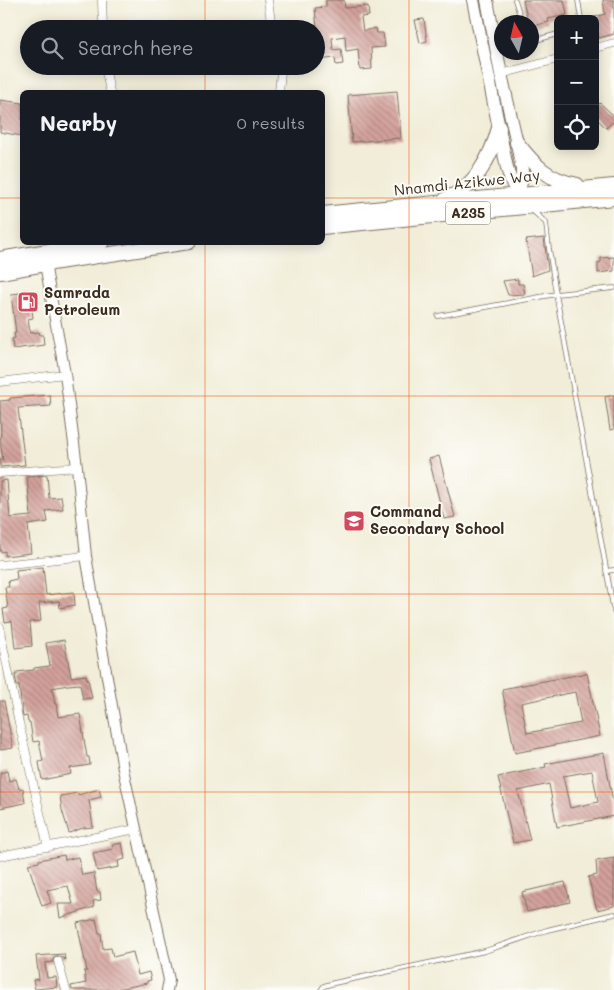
<!DOCTYPE html>
<meta charset="utf-8">
<style>
:root{--surface:#171b24;--page:#20242c;--text:#f1f3f6;--muted:#9ea1a6;--line:#363941}
body{margin:0;font-family:Mali,sans-serif;background:var(--page);color:var(--text)}
.controls{position:absolute;right:15px;top:15px;display:grid;overflow:hidden;border-radius:8px;box-shadow:0 2px 12px #0003}
.controls button{width:45px;height:45px;display:grid;place-items:center;padding:0;border:0;border-bottom:1px solid var(--line);background:var(--surface);color:var(--text);font:25px sans-serif}
.compass{position:absolute;left:494px;top:15px;width:45px;height:45px;border-radius:50%;background:var(--surface);box-shadow:0 2px 12px #0003;rotate:352deg}
.list{margin:0;padding:0;list-style:none}
h2{display:flex;justify-content:space-between;align-items:center;height:65px;margin:0;padding:0 20px;font-size:21px}
h2 small{font-size:16px;font-weight:400;color:var(--muted)}
.icon{flex:none;width:28px;height:28px;fill:none;stroke:currentColor;stroke-width:2;stroke-linecap:round;stroke-linejoin:round}
.map{position:relative;flex:none;width:614px;height:990px;overflow:hidden}
.search{position:absolute;background:var(--surface);box-shadow:0 2px 12px #0003;left:20px;top:20px;width:305px;height:55px;display:flex;align-items:center;gap:12px;box-sizing:border-box;padding:0 18px;border-radius:28px;color:var(--muted);font-size:19px}
.panel{position:absolute;background:var(--surface);box-shadow:0 2px 12px #0003;left:20px;top:90px;width:305px;height:155px;border-radius:8px}
.map>svg:first-child{display:block}
</style>
<div class="map">
<svg width="614" height="990" viewBox="0 0 614 990">
<defs>
<pattern id="building-back-hatch" width="6" height="6" patternUnits="userSpaceOnUse" patternTransform="scale(1.25)"><rect width="6" height="6" fill="#d3a19b"/><path d="M-1 5l2 2M0 0l6 6M5-1l2 2" fill="none" stroke="#ac837e"/></pattern>
</defs>
<rect width="100%" height="100%" fill="#fdfcf7"/>
<filter id="ink" filterUnits="userSpaceOnUse"><feTurbulence type="fractalNoise" baseFrequency=".02" numOctaves="2"/><feDisplacementMap in="SourceGraphic" scale="10" xChannelSelector="R" yChannelSelector="G"/><feConvolveMatrix kernelMatrix="1 2 1 2 8 2 1 2 1" color-interpolation-filters="sRGB"/></filter>
<filter id="wash" filterUnits="userSpaceOnUse"><feTurbulence type="fractalNoise" baseFrequency=".0096" numOctaves="4" result="noise"/><feDisplacementMap in="SourceGraphic" scale="20" xChannelSelector="R" yChannelSelector="G"/><feGaussianBlur stdDeviation="1.12" result="paint"/><feColorMatrix in="noise" values="0 0 0 0 0 0 0 0 0 0 0 0 0 0 0 0 0 1.4 0 .05"/><feComposite in="paint" operator="in"/></filter>
<g filter="url(#wash)">
<rect width="100%" height="100%" fill="#f1edd8"/>
<g id="blocks">
<path fill="url(#building-back-hatch)" fill-rule="evenodd" d="M326,0H344L345,8L368,6L369,16L361,17L363,31L376,28L377,33H383L385,47L371,48L372,69L360,70L358,49L346,51L345,36L332,38L333,50L341,49L343,64L336,65L335,58L318,60L316,40H318L315,8L326,7Z
M523,0H564L567,15L548,19L549,22L532,26V22H528Z
M603,0H614V34L599,38L598,33L595,34V17L605,14Z
M424,19L427,41L420,43L415,20Z
M397,91L401,138L352,142L348,95Z
M0,100L22,103V136L0,132Z
M600,103L614,116V121L606,128L595,117V108Z
M544,238L548,270L532,276L526,240Z
M614,257V271L598,273V263L601,262V258Z
M518,279V284H523L525,294L508,295L503,281Z
M30,292L33,318L28,319L30,333L39,332L40,335H43L44,345L13,349L12,339L15,338L14,333H16L11,294Z
M50,395L51,406L18,408L25,465L0,467V460H3L0,441L1,434L0,401L10,400V398Z
M614,395V429L610,430L605,397Z
M439,456L455,517L444,519L429,459Z
M47,475L49,498L61,497L63,509L46,511L48,522L28,525L31,553L5,556V551L1,552L0,547V481L7,480L10,518L31,516L27,477Z
M43,567L46,595L74,592L75,605L60,608L59,601L39,603L41,621L30,622L32,646L15,648L12,621L5,622L3,609L8,608L5,587H9L8,581L17,579L16,570Z
M64,640L71,677L86,675L87,679H88L92,698L83,699L80,684L68,685L52,688L55,704H56L58,717L80,714L87,757H89L90,765L70,768L71,774L42,780L39,762L43,761L39,741L33,742L30,722H28L27,716L23,717L19,686H17L15,675H17V672L34,670V668L50,666L46,643Z
M587,673L600,736L515,753L502,689ZM575,692L581,723L527,733L521,703Z
M0,701H4L13,748L0,750Z
M604,753L614,808V816L557,827L549,784L518,791L530,840L513,843L498,777L546,767L545,764ZM592,771L598,802L570,808L563,776Z
M7,771L9,781L16,779L19,789L23,788L25,803L0,808V773Z
M99,789L101,797L89,800L93,827L83,828L69,833L62,810L60,796L78,793V795Z
M122,843L125,859L118,861L119,867L97,871L93,853L113,849L112,845Z
M64,855L65,860L78,857L82,875L94,873L97,892H100L101,900L93,901L94,907L60,918L58,904H73L68,886L47,890L51,903L42,906L28,864L39,862V860Z
M614,858V906L597,910L588,877L597,875L596,861Z
M565,882L570,902L527,912L522,892Z
M96,919L99,933H101L103,949L111,948L113,957L133,952L138,975L149,972L151,980L147,981V983L119,989V990H72L71,986L86,983L84,971H87L77,923Z
M64,954L65,960L62,957L57,956L54,957L53,962L45,963L47,978L56,977L57,987L35,989L33,980L39,979L36,956Z"/>
</g>
</g>
<g filter="url(#ink)">
<use href="#blocks" fill-opacity="0" stroke="#7b6e5f" stroke-width="1"/>
<g fill="none" stroke-linecap="round" stroke-linejoin="round">
<g stroke="#7b6e5f" stroke-width="5.5">
<path id="service" d="M515,0L522,22
M578,0L581,19
M532,41L558,34
M532,210L546,223L549,249L556,294L614,612
M438,316L556,294L614,288
M606,571L614,570
M321,990L324,986L334,983L485,951L547,930L614,914"/>
</g>
<g stroke="#7b6e5f" stroke-width="9">
<path id="minor" d="M102,0L103,29
M268,0L272,29
M595,48L614,43
M105,66L110,92
M501,74L558,59
M279,92L281,72L279,66
M0,382L65,374
M0,473L77,467
M0,565L86,556
M0,627L1,636L19,723L48,847
M0,856L136,829
M58,961L66,990"/>
</g>
<g stroke="#7b6e5f" stroke-width="12">
<path id="tertiary" d="M45,264L65,374L77,467L86,556L123,769L169,980L167,990"/>
</g>
<g stroke="#7b6e5f" stroke-width="14">
<path id="primary" d="M473,0L507,168C511,182 513,192 528,198
M487,0L501,74L517,143L522,170V179L518,194L514,198"/>
</g>
<g stroke="#7b6e5f" stroke-width="16">
<path id="trunk" d="M517,143C534,165 548,180 577,185
M446,199C475,188 491,157 499,128
M322,214L614,186
M322,227L614,198
M0,259L102,242
M0,272L45,264L189,242"/>
</g>
<use href="#service" stroke="#fff" stroke-width="4"/>
<use href="#minor" stroke="#fff" stroke-width="8"/>
<use href="#tertiary" stroke="#fff" stroke-width="10"/>
<use href="#primary" stroke="#fff" stroke-width="12"/>
<use href="#trunk" stroke="#fff" stroke-width="14"/>
</g>
</g>
<path fill="none" stroke="#e8590c" stroke-width="1" stroke-opacity="0.55" d="M205,0V29M409,0V990M205,66V92M0,198H22M322,198H614M205,242V990M0,396H614M0,594H614M0,792H614"/>
<defs>
<g id="fuel-square" transform="scale(1.125)"><rect x="-9" y="-9" width="18" height="18" rx="4" fill="#d1495b" stroke="#fdfcf7"/><path d="M-5.5-6h7V0h2V4h1.3V-2.5L3-4.5l.8-.8L6-3V5H2.5V1h-1V6h-7ZM-4.2-4.7v3.2H.2V-4.7Z" fill="#fff"/></g>
<g id="school-square" transform="scale(1.125)"><rect x="-9" y="-9" width="18" height="18" rx="4" fill="#d1495b" stroke="#fdfcf7"/><path d="M0-5L7-2L0 1L-7-2ZM-4 1L0 2.5L4 1V4Q0 6-4 4Z" fill="#fff"/></g>
</defs>
<g fill-rule="evenodd">
<use href="#fuel-square" x="28" y="302"/>
<use href="#school-square" x="354" y="521"/>
</g>
<g text-anchor="middle" stroke-width="4" stroke-linejoin="round" paint-order="stroke">
<rect fill="#fdfcf7" stroke="#75695f" stroke-width="1" x="445.5" y="201.5" width="45" height="23" rx="4"/>
<g font-size="14" font-weight="bold" fill="#3b2a1e">
<text x="468" y="218">A235</text>
</g>
<g font-size="15" fill="#3b2a1e" stroke="#fdfcf7">
<text transform="translate(467 183) rotate(-6)" y="5">Nnamdi Azikwe Way</text>
</g>
<g font-size="15" font-weight="bold" fill="#3b2a1e" stroke="#fdfcf7" text-anchor="start">
<text x="44" y="298">Samrada<tspan x="44" dy="17">Petroleum</tspan></text>
<text x="370" y="517">Command<tspan x="370" dy="17">Secondary School</tspan></text>
</g>
</g>
</svg>
<div class="controls">
<button>+</button>
<button>−</button>
<button><svg class="icon" aria-label="locate" viewBox="0 0 24 24"><circle cx="12" cy="12" r="6"/><path d="M12 2v4M12 18v4M2 12h4M18 12h4"/></svg></button>
</div>
<svg class="compass" viewBox="-18 -18 36 36"><path d="M0-13l5 13h-10z" fill="#e53935"/><path d="M0 13l5-13h-10z" fill="#9ea1a6"/></svg>
<div class="search"><svg class="icon" aria-label="search" viewBox="0 0 24 24"><circle cx="10" cy="10" r="6"/><path d="M15 15l6 6"/></svg>Search here</div>
<section class="panel">
<h2>Nearby<small>0 results</small></h2>
<ul class="list">
</ul>
</section>
</div>
